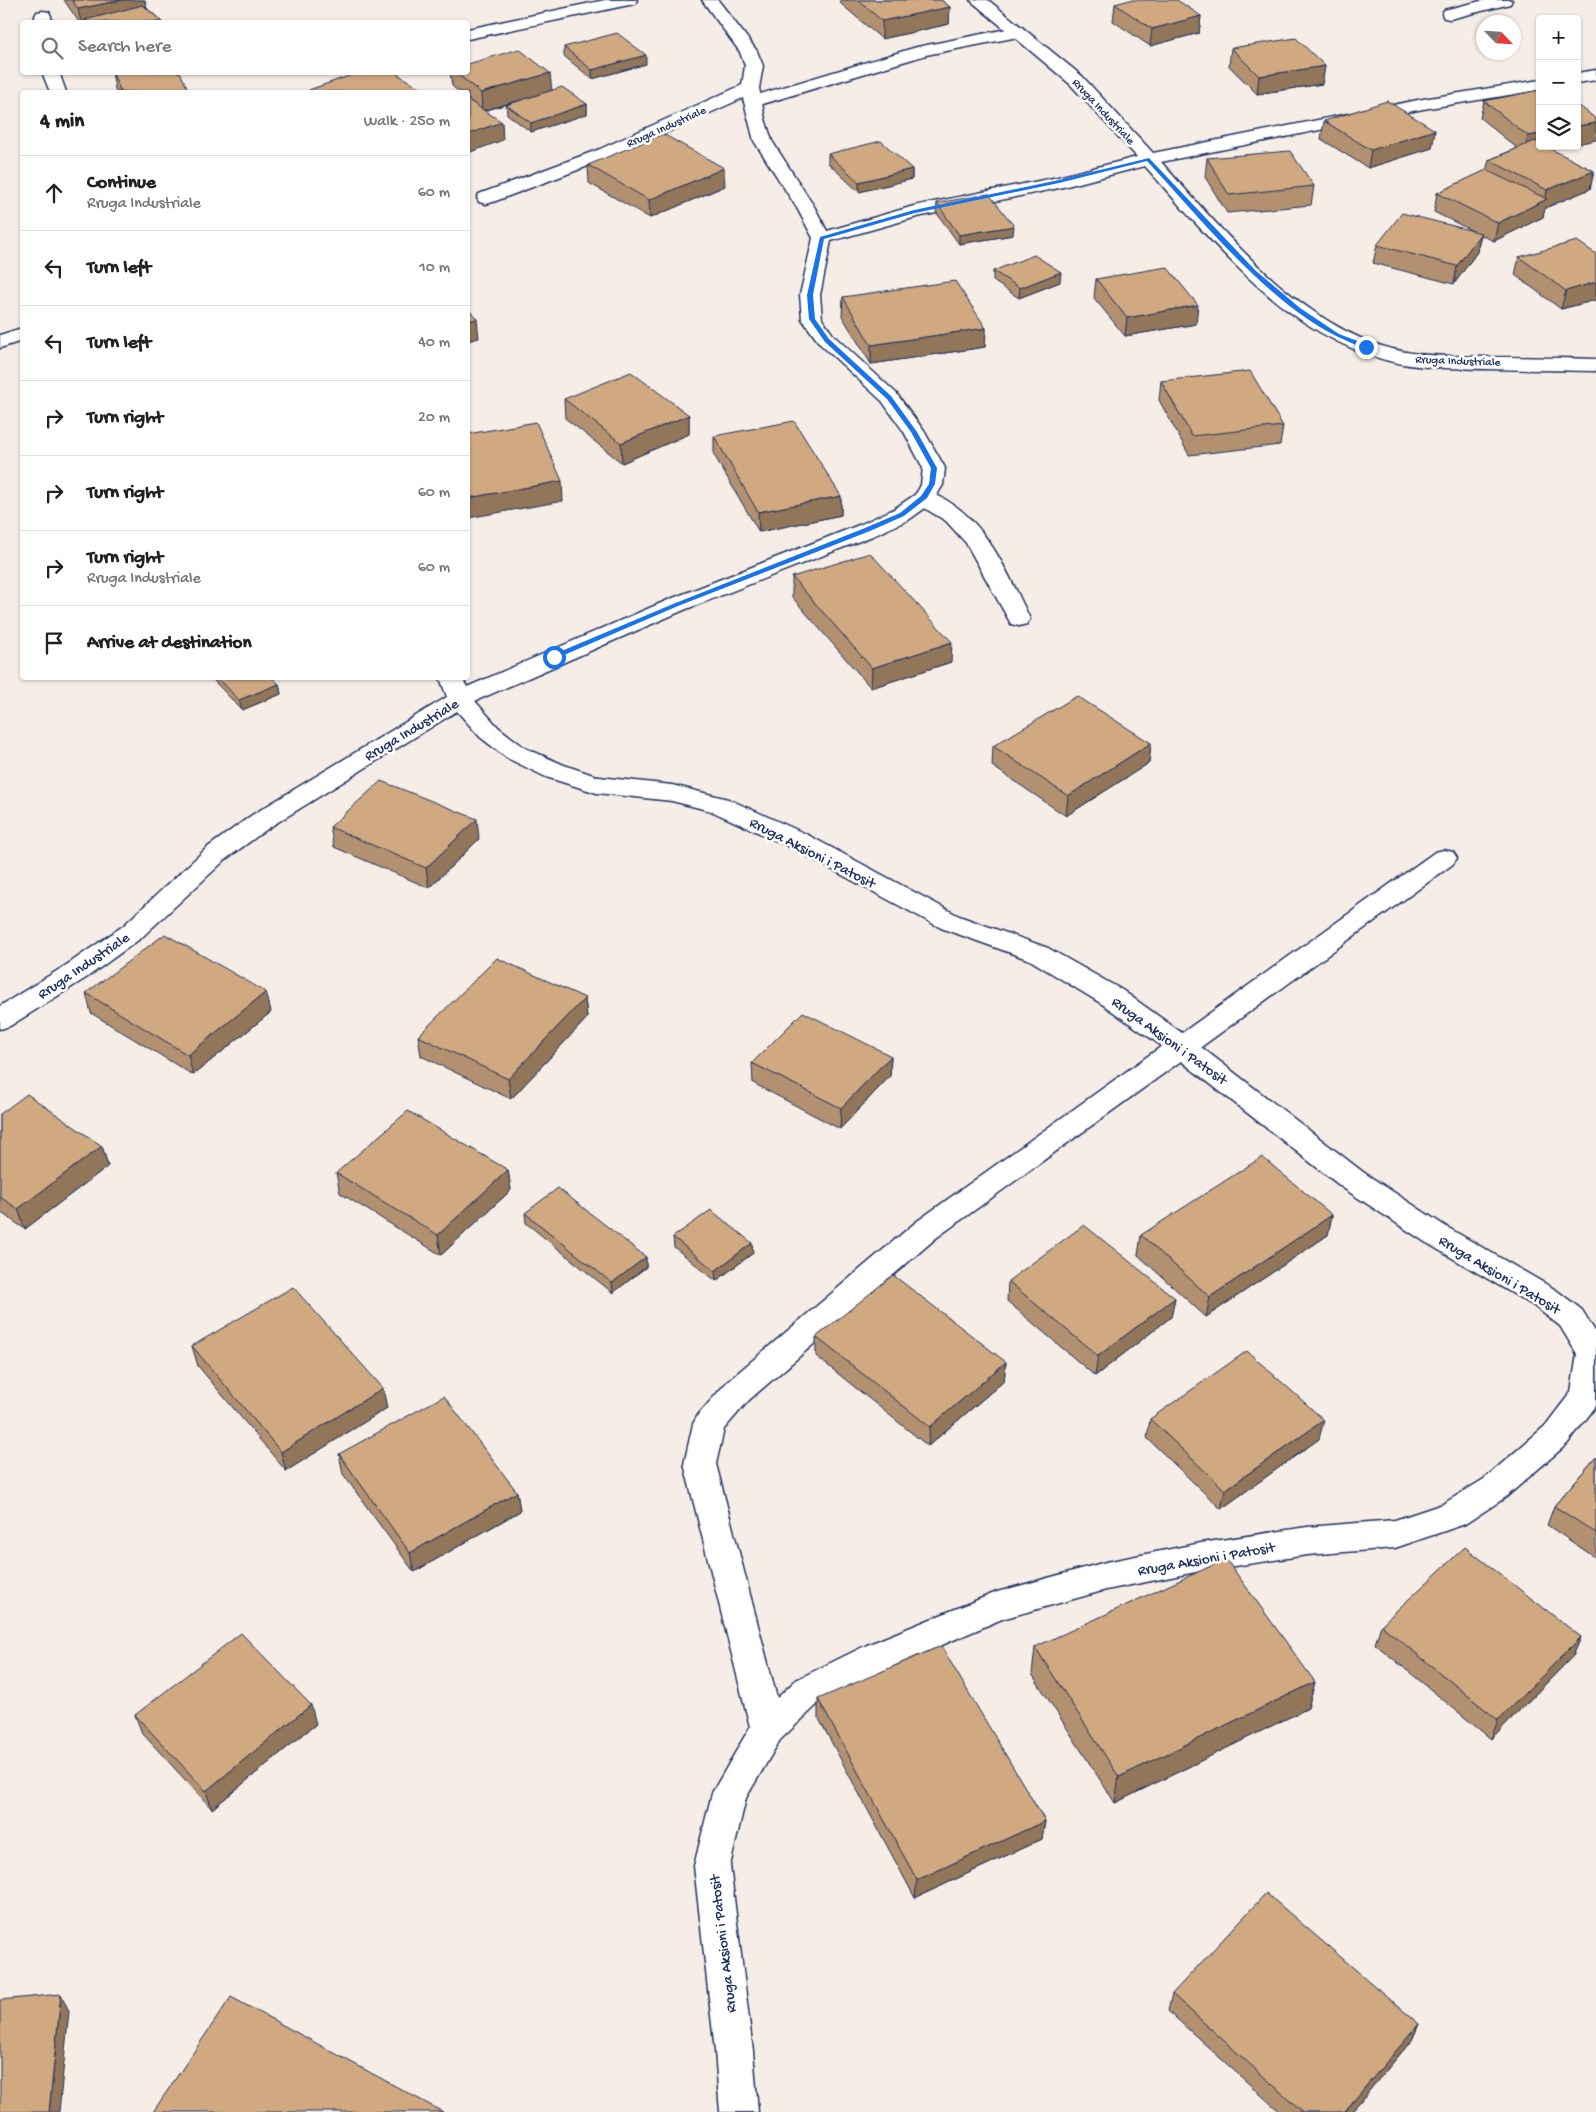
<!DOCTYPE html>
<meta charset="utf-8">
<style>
:root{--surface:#fff;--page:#f2f2f2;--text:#202124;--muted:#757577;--line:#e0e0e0}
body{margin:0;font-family:"Gochi Hand",sans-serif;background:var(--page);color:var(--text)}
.controls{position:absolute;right:15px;top:15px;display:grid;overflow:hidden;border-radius:5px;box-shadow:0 1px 4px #0004}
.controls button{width:45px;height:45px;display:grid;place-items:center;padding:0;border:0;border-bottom:1px solid var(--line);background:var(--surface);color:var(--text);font:25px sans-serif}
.compass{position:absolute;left:1476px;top:15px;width:45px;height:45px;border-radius:50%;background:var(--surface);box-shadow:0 1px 4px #0004;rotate:115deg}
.stop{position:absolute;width:15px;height:15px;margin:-11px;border:4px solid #1a73e8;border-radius:50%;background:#fff}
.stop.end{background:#1a73e8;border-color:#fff;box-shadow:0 1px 5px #0008}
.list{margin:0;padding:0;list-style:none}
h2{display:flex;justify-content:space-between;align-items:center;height:65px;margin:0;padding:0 20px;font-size:21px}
h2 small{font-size:16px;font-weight:400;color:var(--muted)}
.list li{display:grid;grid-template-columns:32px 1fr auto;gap:15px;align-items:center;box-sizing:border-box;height:75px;padding:0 20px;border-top:1px solid var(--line)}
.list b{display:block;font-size:19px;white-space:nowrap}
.list p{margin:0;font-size:16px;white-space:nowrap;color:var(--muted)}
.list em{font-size:16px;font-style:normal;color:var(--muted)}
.icon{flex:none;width:28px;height:28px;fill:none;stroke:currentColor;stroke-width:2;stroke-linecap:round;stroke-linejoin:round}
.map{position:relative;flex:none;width:1596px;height:2112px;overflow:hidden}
.search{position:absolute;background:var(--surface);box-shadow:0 1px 4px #0004;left:20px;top:20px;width:450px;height:55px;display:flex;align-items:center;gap:12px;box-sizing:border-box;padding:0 18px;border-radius:5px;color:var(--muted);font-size:19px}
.panel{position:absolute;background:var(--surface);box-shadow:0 1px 4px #0004;left:20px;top:90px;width:450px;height:590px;border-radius:5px}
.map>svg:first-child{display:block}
</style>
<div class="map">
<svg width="1596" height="2112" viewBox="0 0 1596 2112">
<rect width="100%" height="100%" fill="#f6eee6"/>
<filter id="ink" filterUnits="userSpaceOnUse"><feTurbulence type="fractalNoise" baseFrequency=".02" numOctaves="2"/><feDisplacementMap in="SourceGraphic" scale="10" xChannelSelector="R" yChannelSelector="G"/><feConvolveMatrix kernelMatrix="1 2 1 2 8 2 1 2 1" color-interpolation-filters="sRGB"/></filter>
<g filter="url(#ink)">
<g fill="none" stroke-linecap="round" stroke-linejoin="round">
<g stroke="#1b2f5e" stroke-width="3">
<path id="service" d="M1017,27L1023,28L1025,32L1023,36L926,55L753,107L747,106L744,102L747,98L917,47Z
M924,491C981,506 1007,572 1030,619L1027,624L1019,626L1011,624L966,543L946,521L916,503L913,498L916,493Z"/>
</g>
<g stroke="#1b2f5e" stroke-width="3">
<path id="minor" d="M605,0H637L635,4L629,5L468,39V29Z
M702,0H718L757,51L763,66L759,88L765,119L772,141L815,208L827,231L914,206L1058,177L1137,157L1070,84L970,0H988L1082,76L1153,153L1423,99L1540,80V90L1423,109L1161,162C1226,234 1306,334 1406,352C1432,357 1459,356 1486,357C1523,357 1559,358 1596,359V371C1559,370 1523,370 1486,369C1459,368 1431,369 1403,364C1292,343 1216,246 1145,166L1059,188L917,217L831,241L820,295L822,319L834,336L896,393L924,431L945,468L943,485L932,503L910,519L875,535L684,610L475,701L498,727L525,748L564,765L599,777L672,785L728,799L806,834L959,916L1048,948L1122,990L1182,1033L1435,852L1444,850L1453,852L1457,858L1453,864L1201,1047L1363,1172L1445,1226L1556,1290L1582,1310L1596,1333V1406L1567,1444L1506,1497L1465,1524L1395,1548L1307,1555L1201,1571L1106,1590L1002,1619L891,1667L820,1702L780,1740L746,1798L730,1866L753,2051L758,2112H720L715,2051L694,1866L712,1793L750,1727L684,1464L693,1424L698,1415L727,1382L916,1222L1162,1046L1102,1004L1030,960L941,928L788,846L711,811L672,801L597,793L546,777L507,758L480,737L457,711L270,827L226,859L141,938L86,978L10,1026L0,1029V1006L68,964L123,926L208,847L252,815L447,697L440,678H462L467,687L668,600L859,525L894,509L916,494L921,485L923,468L904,432L882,401L820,344L802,319L800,295L813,238L797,208L754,141L743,98L612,157L493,202L486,204L479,202L477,198L479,194L600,149L742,85L745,66L740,52ZM1181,1061L1343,1188L1425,1242L1534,1306L1560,1326L1577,1354L1571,1392L1545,1426L1484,1479L1443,1504L1395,1520L1307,1527L1201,1543L1106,1562L997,1592L867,1645L796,1680L777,1698L716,1464L724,1429L749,1400L936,1238Z
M1485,0H1512L1510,4L1450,19L1444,18L1442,14L1444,10Z
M43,11L49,12L51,16V22H35V16L37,12Z
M1596,70V80L1577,83V73Z
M42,72H59L66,92H50Z
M22,328V341L0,348V335Z"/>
</g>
<use href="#service" fill="#fff" fill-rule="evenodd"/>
<use href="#minor" fill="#fff" fill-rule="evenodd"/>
</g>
<path fill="#b3916f" stroke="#1b2f5e" d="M64,0H145L147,8L162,22H79Z
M840,0H941L950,7L949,24L882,39L840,3Z
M1115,4L1201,16L1199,33L1150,46L1113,21Z
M564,47L646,64L592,79L564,56Z
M1231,48L1325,66L1322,84L1257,94L1229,66Z
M112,72L189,92H116L115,89Z
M450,72H468L552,91L587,104V114L531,132L507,114L506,105L535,96L484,111L503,140L474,104L468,99V92H459L452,86Z
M1540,90V146H1564L1550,149L1594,171L1590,189L1545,208L1543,217L1494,241L1481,235L1477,252L1454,284L1373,263L1377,245L1475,232L1434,212L1437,193L1486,171L1489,160L1517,148L1480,118L1484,101Z
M1324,121L1435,130L1432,148L1368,168L1321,139Z
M828,154L912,169V179L859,192L828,163Z
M1207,158L1314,186L1311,205L1227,213L1205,177Z
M588,165L725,186L650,218L589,183Z
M937,203L1013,235L959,244L936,212Z
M1596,254V300L1561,309L1515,275L1519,257Z
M993,271L1060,282L1019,298L993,281Z
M1096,279L1196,324L1125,336L1094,298Z
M843,297L986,328L985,347L871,364L842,316Z
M1161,381L1283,426L1280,445L1189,455L1159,400Z
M564,399L689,415V434L622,463L565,418Z
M714,436L841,496V515L759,532L714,455Z
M792,577L951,662L871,688L792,597Z
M214,678H273L279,684L281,694L242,710L214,681Z
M1151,743L1149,763L1066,816L992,766L993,746Z
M330,827L479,839L429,888L334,847Z
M266,992L271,1012L193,1075L91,1013L86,993Z
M585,998L587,1018L511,1099L421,1056L418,1036Z
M891,1056L890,1076L840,1129L753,1083L752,1063Z
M0,1114L102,1146L108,1166L25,1229L0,1212Z
M508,1170L511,1190L441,1255L340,1193L336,1173Z
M525,1213L646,1257V1267L613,1293L526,1223Z
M1332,1215L1328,1235L1206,1317L1138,1255L1141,1235Z
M673,1237L753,1253L716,1281L674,1247Z
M1008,1281L1175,1298L1171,1317L1095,1376L1007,1301Z
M816,1337L1006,1362L1004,1381L928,1446L816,1356Z
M192,1346L387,1408L286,1471L198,1366Z
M1150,1419L1319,1439L1221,1509L1147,1438Z
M339,1454L517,1492L520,1511L414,1572L343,1474Z
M1596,1457V1558L1547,1525L1554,1506Z
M1381,1625L1581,1637L1573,1656L1491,1739L1375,1644Z
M1035,1647L1315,1682L1308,1708L1115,1803L1032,1674Z
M818,1699L1045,1821L1042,1839L915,1898L818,1717Z
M135,1715L316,1724L212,1809L142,1733Z
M1172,1994L1419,2024L1412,2040L1351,2112H1280L1168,2011Z"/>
<path fill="#92765a" stroke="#1b2f5e" d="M122,0H145L147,13L85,20V22H81L78,9Z
M950,7L949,24L882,39V21Z
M1201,16L1199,33L1150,46L1152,29Z
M646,55V64L592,79V70Z
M1325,66L1322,84L1257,94L1259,76Z
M550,73L552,91L482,111L481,93Z
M587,104V114L531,132V123Z
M502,122L503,140L468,153V134Z
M1596,123V140L1577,144V126Z
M1435,130L1432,148L1368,168L1371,150Z
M1540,134V146H1564L1524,154L1528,136Z
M724,168L725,186L650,218L649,200Z
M912,169V179L859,192V182Z
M1594,171L1590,189L1545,208L1543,217L1494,241L1498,223L1545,200L1547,190Z
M1014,226L1013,235L959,244V235Z
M1481,233L1477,252L1454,284L1457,266Z
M1061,272L1060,282L1019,298L1020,288Z
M1596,282V300L1561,309L1566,291Z
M1198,305L1196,324L1125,336L1127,318Z
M477,319L479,338L468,341V321Z
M986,328L985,347L871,364V345Z
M689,415V434L622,463L621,443Z
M562,481L563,501L468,518V498Z
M841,496V515L759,532L758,512Z
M952,642L951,662L871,688L872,668Z
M279,684L281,694L242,710L239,700Z
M1151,743L1149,763L1066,816L1068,796Z
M477,819L479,839L429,888L426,868Z
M266,992L271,1012L193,1075L188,1055Z
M585,998L587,1018L511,1099L508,1079Z
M891,1056L890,1076L840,1129L841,1108Z
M102,1146L108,1166L25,1229L18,1209Z
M508,1170L511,1190L441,1255L438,1235Z
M1332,1215L1328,1235L1206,1317L1210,1297Z
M752,1243L753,1253L716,1281L715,1271Z
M646,1257V1267L613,1293L612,1283Z
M1175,1298L1171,1317L1095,1376L1098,1356Z
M1006,1362L1004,1381L928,1446L930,1427Z
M383,1388L387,1408L286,1471L281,1452Z
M1324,1420L1319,1439L1221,1509L1225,1490Z
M517,1492L520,1511L414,1572L410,1553Z
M1581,1637L1573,1656L1491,1739L1498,1720Z
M1315,1682L1308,1708L1115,1803L1119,1777Z
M311,1705L316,1724L212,1809L206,1791Z
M1045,1821L1042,1839L915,1898L917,1880Z
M61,1994L69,2011L59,2112H49Z
M1419,2024L1412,2040L1351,2112H1344Z"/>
<path fill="#d0a981" stroke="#1b2f5e" d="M72,0H122L78,9Z
M858,0H941L950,7L882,21Z
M1130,0H1177L1201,16L1152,29L1115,4Z
M143,5L162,22H88L85,20Z
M617,33L646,55L592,70L564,47Z
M1296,38L1325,66L1259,76L1231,48Z
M519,49L550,73L481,93L455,72H468V64Z
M112,72H180L189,92H121Z
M360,72H394L426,92H314L309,90Z
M562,87L587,104L531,123L506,105Z
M1540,90V134L1528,136L1484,101Z
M468,100L502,122L468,134Z
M1387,101L1435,130L1371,150L1324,121Z
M1577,104L1596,119V123L1577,126Z
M663,134L724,168L649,200L588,165Z
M881,141L912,169L859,182L828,154Z
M1535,141L1540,144V146H1545L1594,171L1547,190L1489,160Z
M1290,151L1314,186L1229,195L1207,158Z
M1486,170L1547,199L1498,223L1437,193Z
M989,194L1014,226L959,235L937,203Z
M1402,213L1481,233L1457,266L1377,245Z
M1577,241L1596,254V282L1566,291L1519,257Z
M1034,255L1061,272L1020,288L993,271Z
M1167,267L1198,305L1127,318L1096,279Z
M955,281L986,328L871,345L843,297Z
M468,309L477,319L468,321Z
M1250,371L1283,426L1192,436L1161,381Z
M631,372L689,415L621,443L564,399Z
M794,421L841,496L758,512L714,436Z
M536,422L562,481L468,498V434Z
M870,553L952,642L872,668L792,577Z
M218,678H273L279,684L239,700Z
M1077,696L1151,743L1068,796L993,746Z
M381,781L477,819L426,868L330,827Z
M165,934L266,992L188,1055L86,993Z
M497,958L585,998L508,1079L418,1036Z
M803,1012L891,1056L841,1108L752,1063Z
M27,1094L102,1146L18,1209L0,1197V1114Z
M408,1111L508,1170L438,1235L336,1173Z
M1262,1157L1332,1215L1210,1297L1141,1235Z
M558,1188L646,1257L612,1283L525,1213Z
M711,1210L752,1243L715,1271L673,1237Z
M1084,1225L1175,1298L1098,1356L1008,1281Z
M893,1275L1006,1362L930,1427L816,1337Z
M293,1287L383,1388L281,1452L192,1346Z
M1247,1351L1324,1420L1225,1490L1150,1419Z
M444,1396L517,1492L410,1553L339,1454Z
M1596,1457V1533L1554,1506Z
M1465,1547L1581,1637L1498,1720L1381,1625Z
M1226,1559L1315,1682L1119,1777L1035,1647Z
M241,1633L311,1705L206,1791L135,1715Z
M941,1646L1045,1821L917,1880L818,1699Z
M1266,1893L1419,2024L1344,2112H1303L1172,1994Z
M61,1994L49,2112H0V2000Z
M231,1997L443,2112H153Z"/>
</g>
<path fill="#1a73e8" d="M1149,158L1256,271L1300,308L1339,334L1368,345V348C1361,348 1354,344 1347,341C1274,311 1201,219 1147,161L1059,183L915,213L824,239L813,295L815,319L829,339L891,396L917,432L937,468L935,484L927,498L904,516L870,531L678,606L557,658H552V655L673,604L865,528L900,513L921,496L929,484L931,468L911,432L887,399L825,342L809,319L807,295L820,237L914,210L1059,180Z"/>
<g text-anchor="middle" stroke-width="5" stroke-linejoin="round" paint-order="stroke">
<g font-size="12" fill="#1b2f5e" stroke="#fff">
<text transform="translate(1104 111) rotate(47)" y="4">Rruga Industriale</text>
<text transform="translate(666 126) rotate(-24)" y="4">Rruga Industriale</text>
<text transform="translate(1458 360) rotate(2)" y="4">Rruga Industriale</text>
</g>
<g font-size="15" fill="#1b2f5e" stroke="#fff">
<text transform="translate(411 729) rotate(-31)" y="5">Rruga Industriale</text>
<text transform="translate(813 852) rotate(27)" y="5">Rruga Aksioni i Patosit</text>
<text transform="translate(83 965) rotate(-34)" y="5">Rruga Industriale</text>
<text transform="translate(1170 1040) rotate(36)" y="5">Rruga Aksioni i Patosit</text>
<text transform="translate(1500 1274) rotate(31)" y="5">Rruga Aksioni i Patosit</text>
<text transform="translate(1206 1558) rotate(-10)" y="5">Rruga Aksioni i Patosit</text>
<text transform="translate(722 1944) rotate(-97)" y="5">Rruga Aksioni i Patosit</text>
</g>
</g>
</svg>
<div class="controls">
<button>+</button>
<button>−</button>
<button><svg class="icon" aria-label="layers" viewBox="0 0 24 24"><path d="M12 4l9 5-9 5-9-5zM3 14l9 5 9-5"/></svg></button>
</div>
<svg class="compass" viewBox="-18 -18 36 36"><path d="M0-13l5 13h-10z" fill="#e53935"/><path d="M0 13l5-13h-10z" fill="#757577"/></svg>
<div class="stop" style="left:554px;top:657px"></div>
<div class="stop end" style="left:1366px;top:347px"></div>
<div class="search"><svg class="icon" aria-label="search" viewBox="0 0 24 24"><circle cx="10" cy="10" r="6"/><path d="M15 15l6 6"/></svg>Search here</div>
<section class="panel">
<h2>4 min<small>Walk · 250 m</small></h2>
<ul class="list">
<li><svg class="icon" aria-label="ahead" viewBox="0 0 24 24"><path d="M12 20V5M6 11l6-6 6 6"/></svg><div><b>Continue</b><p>Rruga Industriale</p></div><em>60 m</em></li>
<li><svg class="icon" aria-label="left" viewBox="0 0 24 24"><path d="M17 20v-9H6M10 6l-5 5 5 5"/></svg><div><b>Turn left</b></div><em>10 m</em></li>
<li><svg class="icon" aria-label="left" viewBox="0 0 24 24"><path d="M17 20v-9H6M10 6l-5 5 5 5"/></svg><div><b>Turn left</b></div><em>40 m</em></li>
<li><svg class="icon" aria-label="right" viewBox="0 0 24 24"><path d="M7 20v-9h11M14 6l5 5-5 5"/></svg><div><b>Turn right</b></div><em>20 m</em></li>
<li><svg class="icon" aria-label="right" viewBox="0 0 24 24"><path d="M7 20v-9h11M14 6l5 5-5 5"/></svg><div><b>Turn right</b></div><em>60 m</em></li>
<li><svg class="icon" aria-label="right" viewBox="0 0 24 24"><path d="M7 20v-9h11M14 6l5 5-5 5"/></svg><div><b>Turn right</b><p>Rruga Industriale</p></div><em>60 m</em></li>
<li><svg class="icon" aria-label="arrive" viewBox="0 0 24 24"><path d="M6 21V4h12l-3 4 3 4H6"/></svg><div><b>Arrive at destination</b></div></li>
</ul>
</section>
</div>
